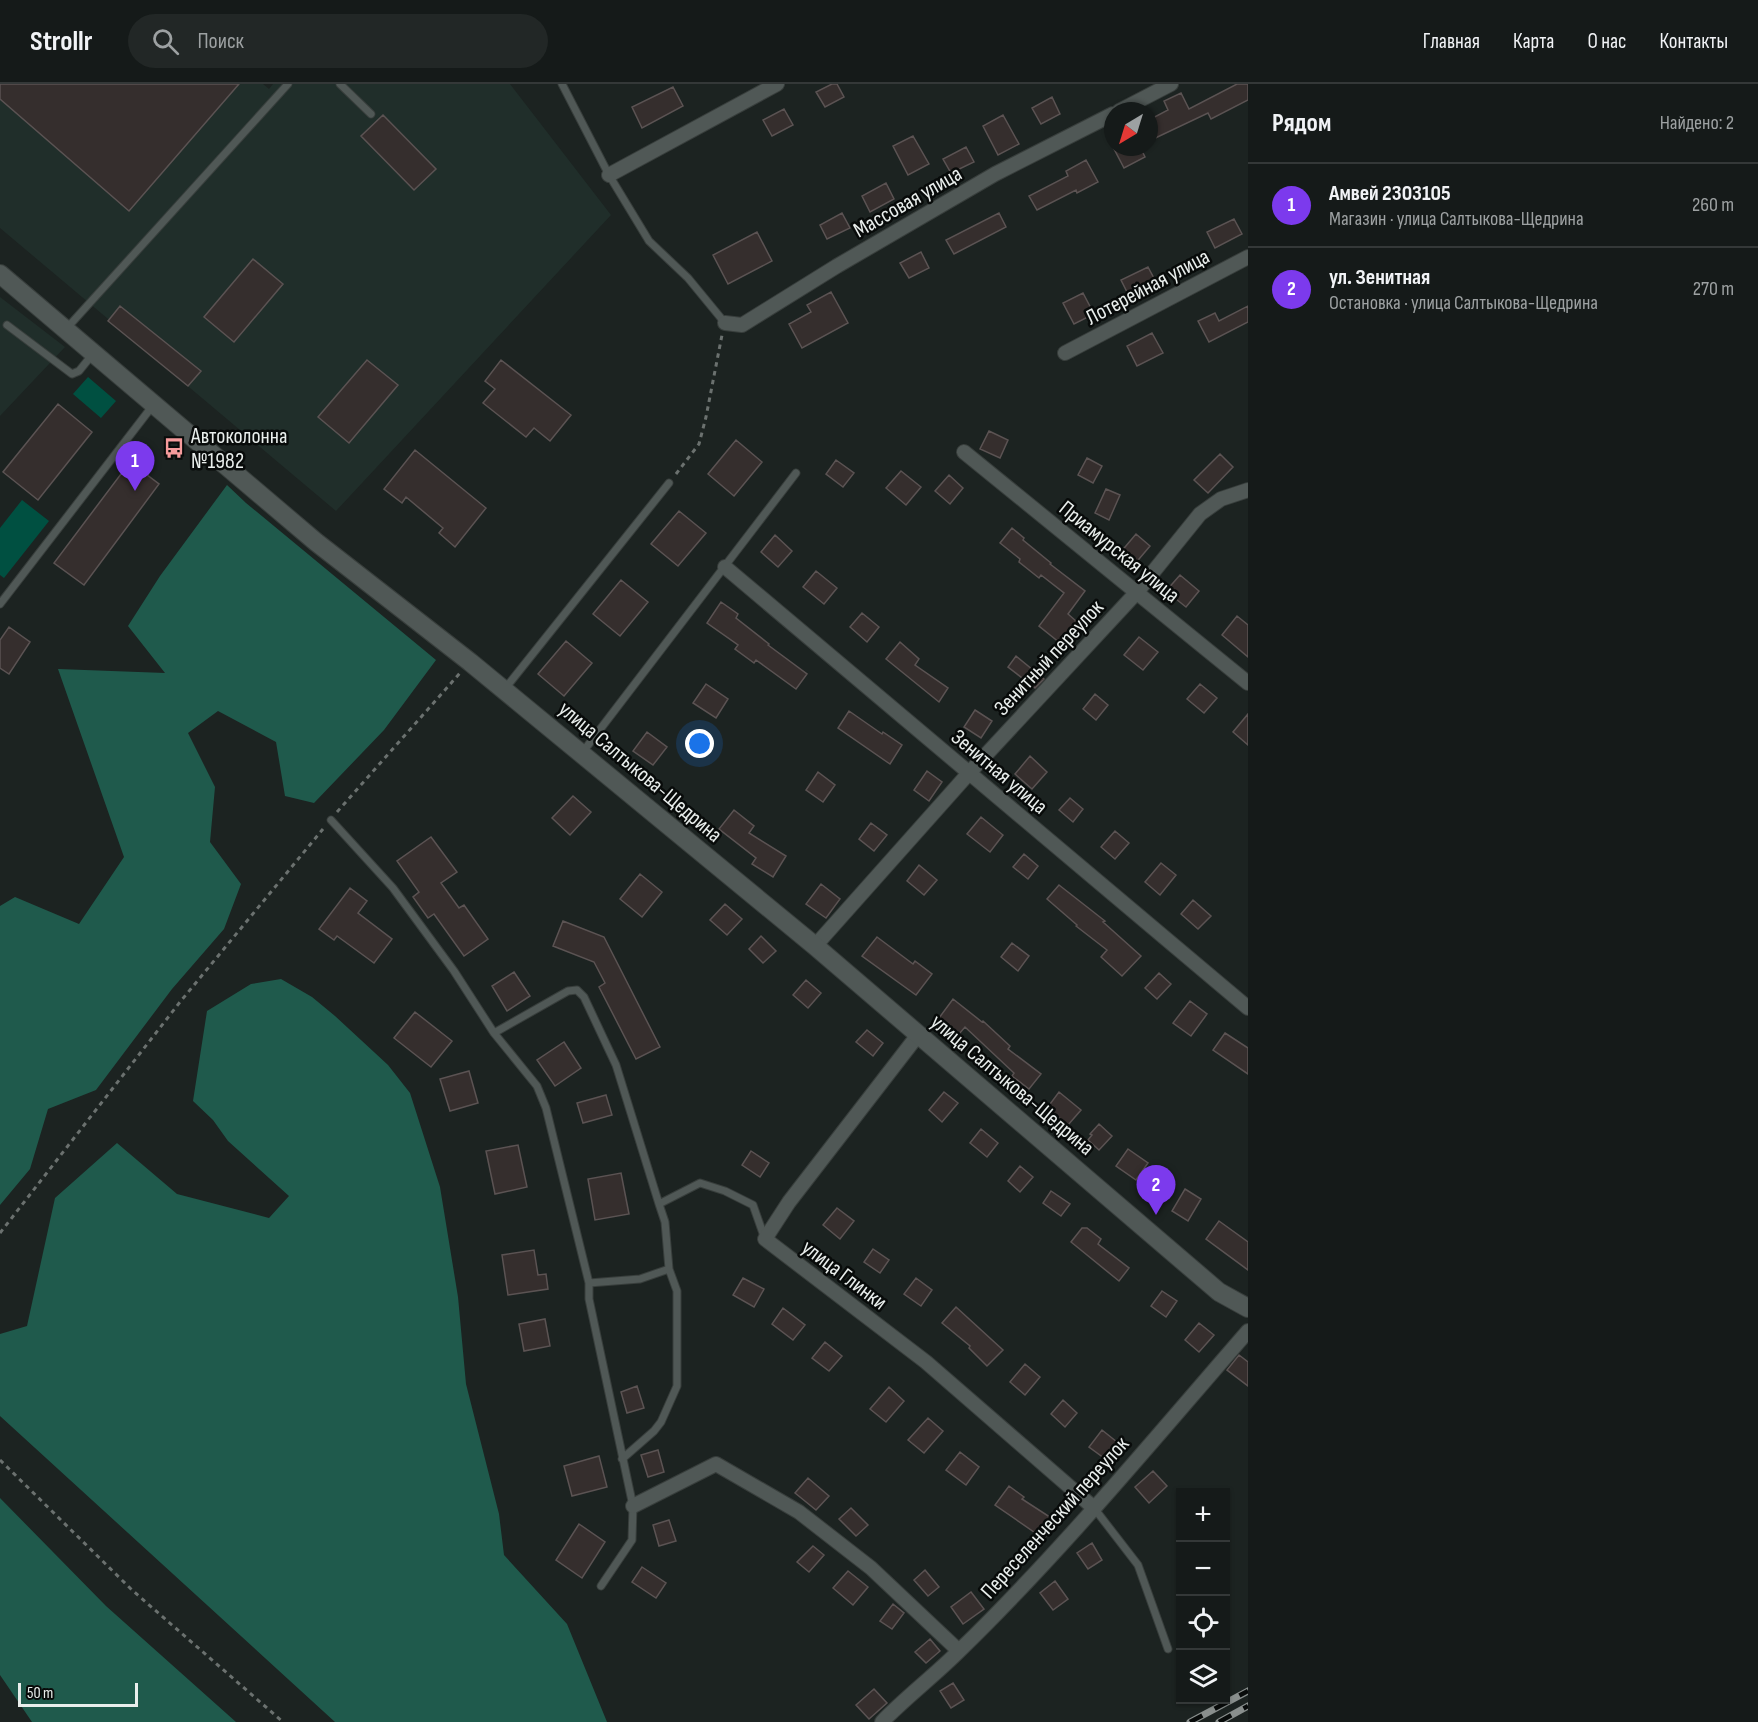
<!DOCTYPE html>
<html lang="ru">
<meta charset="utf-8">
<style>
:root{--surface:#151a19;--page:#222726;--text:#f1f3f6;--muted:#9da1a2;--line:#343838;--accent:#7c3aed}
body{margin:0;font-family:"Sofia Sans Condensed",sans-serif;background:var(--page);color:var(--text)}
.controls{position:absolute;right:18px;bottom:18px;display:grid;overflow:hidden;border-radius:0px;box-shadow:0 2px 4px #0004}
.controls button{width:54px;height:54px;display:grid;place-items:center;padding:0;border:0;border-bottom:2px solid var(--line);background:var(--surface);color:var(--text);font:30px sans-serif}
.compass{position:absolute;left:1104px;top:18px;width:54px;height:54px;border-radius:50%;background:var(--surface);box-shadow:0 2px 4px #0004;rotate:218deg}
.scale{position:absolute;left:18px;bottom:15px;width:120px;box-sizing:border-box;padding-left:6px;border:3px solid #e9eeec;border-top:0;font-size:16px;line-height:21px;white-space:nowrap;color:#e9eeec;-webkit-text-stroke:4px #080b0a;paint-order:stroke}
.you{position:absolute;left:700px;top:660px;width:21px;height:21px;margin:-15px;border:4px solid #fff;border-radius:50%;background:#1a73e8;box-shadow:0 0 0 9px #1a73e833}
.badge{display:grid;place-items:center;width:39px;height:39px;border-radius:50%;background:var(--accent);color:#fff;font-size:20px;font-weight:700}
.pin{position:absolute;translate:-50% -50px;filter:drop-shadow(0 2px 3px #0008)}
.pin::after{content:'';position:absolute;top:32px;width:21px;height:18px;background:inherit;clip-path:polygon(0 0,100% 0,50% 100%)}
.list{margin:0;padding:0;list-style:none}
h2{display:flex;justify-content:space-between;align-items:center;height:78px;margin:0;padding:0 24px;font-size:26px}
h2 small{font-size:20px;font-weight:400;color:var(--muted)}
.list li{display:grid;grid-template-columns:39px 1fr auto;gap:18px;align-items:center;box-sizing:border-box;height:84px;padding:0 24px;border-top:2px solid var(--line)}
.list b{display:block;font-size:22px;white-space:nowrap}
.list p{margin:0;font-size:20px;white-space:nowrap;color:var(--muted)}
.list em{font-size:20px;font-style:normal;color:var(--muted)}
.icon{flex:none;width:33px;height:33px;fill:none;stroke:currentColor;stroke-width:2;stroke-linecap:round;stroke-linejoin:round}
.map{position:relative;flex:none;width:1248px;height:1638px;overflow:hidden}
header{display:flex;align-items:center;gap:36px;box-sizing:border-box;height:84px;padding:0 30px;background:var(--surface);border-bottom:2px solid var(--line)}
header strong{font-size:28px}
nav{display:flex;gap:33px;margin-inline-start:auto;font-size:21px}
.search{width:420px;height:54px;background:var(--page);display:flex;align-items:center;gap:15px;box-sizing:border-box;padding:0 21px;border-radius:33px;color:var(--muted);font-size:22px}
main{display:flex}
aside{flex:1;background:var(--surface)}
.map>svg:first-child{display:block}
</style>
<header>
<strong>Strollr</strong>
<div class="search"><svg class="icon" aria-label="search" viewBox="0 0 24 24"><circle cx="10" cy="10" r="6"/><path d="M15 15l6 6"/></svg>Поиск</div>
<nav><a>Главная</a><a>Карта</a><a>О нас</a><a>Контакты</a></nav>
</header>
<main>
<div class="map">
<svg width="1248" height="1638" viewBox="0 0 1248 1638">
<rect width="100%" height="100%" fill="#1c2321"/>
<path fill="#202e2a" d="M0,0H263L269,5L273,0H510L611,131L336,427L0,144Z
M0,213L65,263L0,332Z"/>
<path fill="#005041" d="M88,293L116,317L101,334L73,310Z
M22,416L49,437L4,494L0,491V444Z"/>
<path fill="#1f5a4c" d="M227,401L246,419L436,576L384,646L314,719L285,712L276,658L218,627L188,649L215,703L210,758L241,800L224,845L172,905L96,1006L48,1025L30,1085L0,1121V822L15,813L79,840L124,773L58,585L165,589L128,542L160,492Z
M281,895L312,913L335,932L388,981L410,1009L440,1103L458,1213L466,1300L499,1430L504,1471L567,1540L607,1638H335L0,1332V1250L27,1242L55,1114L117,1059L177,1110L269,1134L289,1112L228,1057L213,1036L193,1017L207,927L251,900Z
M0,1414L106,1522L236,1638H32L0,1591Z"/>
<path fill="#352e2d" stroke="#5b5353" stroke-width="1.5" d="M0,0H239L129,127L0,15Z
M832,0H837L844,13L825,23L816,8Z
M1237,0H1248V16L1211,35L1208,29L1149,57V36L1168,26L1164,17L1181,9L1189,25Z
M673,3L683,22L642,44L632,23Z
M1052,13L1060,30L1041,40L1032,24Z
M784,25L793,41L772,52L763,36Z
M383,31L436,85L414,106L361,52Z
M1003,31L1019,60L998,71L983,42Z
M913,52L929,80L908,91L893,62Z
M966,63L974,78L951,89L943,75Z
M1113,63H1140L1145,73L1124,84Z
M1086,76L1098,98L1077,109L1076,106L1037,126L1029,112L1068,92L1066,87Z
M886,99L894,115L870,128L862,112Z
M842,129L850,144L827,155L820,141Z
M999,129L1006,143L954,170L946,156Z
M1234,135L1242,150L1215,164L1207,148Z
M757,148L772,177L728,200L713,171Z
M921,168L929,184L909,194L900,179Z
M253,175L283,200L234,258L204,233Z
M1148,183L1156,198L1129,212L1121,196Z
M831,208L848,239L802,264L789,240L811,228L807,221Z
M1083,209L1094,230L1074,240L1063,219Z
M120,222L201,287L188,302L108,237Z
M1248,222V238L1209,258L1198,237L1215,229L1219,237Z
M1152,249L1163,269L1137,282L1127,262Z
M367,276L398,301L349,359L318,333Z
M501,276L571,331L550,357L534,344L526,353L483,319L495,305L485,297Z
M58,320L92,348L38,416L3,388Z
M989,347L1008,356L1000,374L980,365Z
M736,356L762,378L734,412L708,390Z
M415,366L486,424L455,463L439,449L443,444L406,413L402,419L384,405Z
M1220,370L1233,383L1208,409L1194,396Z
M1087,374L1102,382L1093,399L1078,391Z
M836,376L854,389L843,403L826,390Z
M130,378L159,400L84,501L54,479Z
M901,387L921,403L906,421L886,404Z
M949,391L963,404L950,420L935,407Z
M1106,405L1120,411L1109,436L1095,429Z
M679,427L706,449L678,482L651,460Z
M1012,444L1024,454L1023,456L1051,479L1050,480L1085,507L1068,530L1076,537L1060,559L1039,542L1064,509L1041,491L1039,494L1019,478L1020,475L1000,459Z
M1136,450L1150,462L1134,481L1120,469Z
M775,451L792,467L778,483L761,468Z
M816,487L837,504L824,520L803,503Z
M1180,491L1199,507L1186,523L1166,507Z
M621,496L648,518L620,552L593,530Z
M721,518L738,530L736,534L769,560L768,561L807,590L796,605L756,576L754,579L735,565L738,561L707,539Z
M862,529L879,543L867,558L850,543Z
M1237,532L1248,541V573L1222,551Z
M9,543L30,558L9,590L0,584V556Z
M1139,553L1158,568L1143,586L1124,571Z
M566,557L592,579L564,612L538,590Z
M900,558L919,575L915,581L948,604L939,618L886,575Z
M1016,572L1044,595L1035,604L1008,583Z
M706,600L728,615L716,634L693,619Z
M1200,600L1217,614L1204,629L1187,615Z
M1095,610L1108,621L1096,636L1083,625Z
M975,626L992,637L981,654L964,643Z
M849,627L882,650L883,648L902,661L890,680L838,644Z
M1248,630V661L1233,648Z
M647,648L667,663L653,681L633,667Z
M1030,672L1047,688L1032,705L1015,690Z
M927,687L942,698L929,717L914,706Z
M818,688L835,701L823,718L806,706Z
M573,712L591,728L570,751L552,734Z
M1070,714L1083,725L1073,738L1059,726Z
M734,726L754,742L749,749L786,772L773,793L752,780L756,774L719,745Z
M981,733L1003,751L990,768L967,750Z
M871,739L887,751L874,767L859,755Z
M1115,747L1129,759L1115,775L1101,763Z
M431,753L457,788L441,799L459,824L464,821L488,855L464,872L434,830L428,834L413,813L419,808L397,777Z
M1024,770L1038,782L1028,795L1013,783Z
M1161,779L1176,791L1160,811L1145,798Z
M919,781L937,796L924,811L907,797Z
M640,790L662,808L642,833L620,815Z
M821,800L840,815L826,834L806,820Z
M1059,801L1105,837L1103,838L1141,872L1122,892L1101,873L1107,866L1076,842L1077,841L1047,815Z
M350,804L367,817L358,829L392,855L374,879L337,852L334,856L319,845Z
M1193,816L1211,832L1198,845L1181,830Z
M725,820L742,835L727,851L710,836Z
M563,837L604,853L660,963L636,975L599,903L605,899L594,878L553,862Z
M761,852L776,867L763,879L749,865Z
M877,853L913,880L915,877L932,890L916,911L862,872Z
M1012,859L1029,872L1018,887L1001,873Z
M514,888L530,912L507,927L492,902Z
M1159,889L1171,900L1157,915L1145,904Z
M806,896L821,909L808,924L793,911Z
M953,915L982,938L983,937L1010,962L1008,965L1041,990L1029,1005L1012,992L1014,989L965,943L959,950L939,934Z
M1190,917L1207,930L1191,952L1173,939Z
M415,928L452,957L431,983L394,954Z
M867,946L883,959L873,972L856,958Z
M1225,949L1248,964V990L1213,966Z
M564,958L581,984L555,1002L537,976Z
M469,987L478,1019L450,1027L440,995Z
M944,1008L958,1019L942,1038L929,1026Z
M1059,1008L1081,1026L1068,1041L1047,1024Z
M606,1011L612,1031L583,1039L577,1019Z
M1099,1040L1112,1052L1099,1066L1088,1056L1092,1051L1090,1050Z
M981,1045L998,1059L987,1073L970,1059Z
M518,1061L527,1103L495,1110L486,1067Z
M1128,1065L1148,1079L1136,1096L1116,1082Z
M751,1067L769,1079L760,1093L742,1081Z
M1020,1082L1033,1093L1020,1108L1008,1097Z
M621,1089L629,1130L595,1136L588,1095Z
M1185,1105L1201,1115L1188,1137L1172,1127Z
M1051,1107L1070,1120L1061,1132L1043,1119Z
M837,1124L854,1137L840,1155L823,1141Z
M1219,1137L1248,1158V1186L1206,1155Z
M1082,1144H1087L1101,1155L1098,1160L1129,1184L1119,1197L1071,1158Z
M873,1165L889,1176L880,1189L864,1178Z
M534,1166L538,1191L546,1190L548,1205L508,1211L502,1171Z
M743,1194L764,1205L754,1223L733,1211Z
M916,1194L932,1206L921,1222L904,1210Z
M1162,1207L1177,1217L1166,1233L1151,1222Z
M956,1223L1003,1266L987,1282L969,1264L970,1262L942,1239Z
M783,1224L805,1241L793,1256L772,1240Z
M545,1235L550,1262L524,1267L519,1240Z
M1199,1239L1214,1251L1199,1268L1185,1256Z
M825,1258L842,1272L829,1287L812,1274Z
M1239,1271L1248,1278V1302L1227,1286Z
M1025,1280L1040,1293L1025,1311L1010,1298Z
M637,1302L644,1324L627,1329L621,1308Z
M889,1303L904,1317L886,1338L870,1325Z
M1063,1316L1077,1329L1065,1343L1051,1330Z
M928,1334L943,1347L924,1369L908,1356Z
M1102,1346L1117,1358L1104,1374L1089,1363Z
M658,1366L664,1388L648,1393L641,1371Z
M960,1368L979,1383L966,1401L946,1386Z
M599,1372L607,1403L572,1412L564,1382Z
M1153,1387L1167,1402L1149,1419L1135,1403Z
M808,1394L829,1412L816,1426L795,1409Z
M1009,1402L1024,1413L1022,1415L1056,1437L1044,1455L995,1421Z
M851,1424L868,1441L856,1452L839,1435Z
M669,1436L676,1457L659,1462L653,1441Z
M579,1440L605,1458L582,1494L556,1476Z
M1092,1459L1102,1476L1088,1485L1077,1469Z
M813,1462L824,1471L809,1488L797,1478Z
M642,1483L666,1499L656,1514L632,1498Z
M925,1486L939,1503L928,1512L914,1496Z
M848,1487L868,1503L853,1521L833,1504Z
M1055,1497L1068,1515L1053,1526L1040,1509Z
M971,1508L984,1525L963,1540L951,1523Z
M893,1520L904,1529L892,1545L880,1537Z
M930,1555L940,1567L926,1579L915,1568Z
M953,1599L964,1616L951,1624L940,1607Z
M874,1605L887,1619L869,1635L856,1621Z"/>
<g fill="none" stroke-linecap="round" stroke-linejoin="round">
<g stroke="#383e3c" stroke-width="9">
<path id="lane" d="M340,0L371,30
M562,0L609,91L649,157L688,194L725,239
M7,241L72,290L79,287L92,271
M67,244L288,0
M0,520L154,320
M504,606L669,399
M582,669L796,389
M331,736L393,804L454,887L494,949L537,1002L546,1024L589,1199V1215L633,1422L632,1456L601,1502
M494,949L568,907L577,906L584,913L616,981L659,1120
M589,1199L640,1195L669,1185L665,1138L659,1120L700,1099L725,1107L753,1121L765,1155
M622,1375L654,1347L661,1338L677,1302V1207L669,1185
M1094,1424L1138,1481L1168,1565"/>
</g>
<g stroke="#383e3c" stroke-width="16">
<path id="street" d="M1119,27L1171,0
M609,91L777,0
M725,239L742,241L837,182L995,90L1113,30
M1065,269L1248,173
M964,368L1248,599
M725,483L1248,924
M815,862L969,689L1137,508L1200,430L1221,415L1248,406
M918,951L789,1118L765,1155L926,1278L1094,1424
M633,1422L716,1380L799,1428L871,1484L959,1567
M882,1638C906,1613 934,1592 959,1567C1062,1467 1154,1355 1248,1247"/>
</g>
<g stroke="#383e3c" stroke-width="20">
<path id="secondary" d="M0,190L316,458L470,578L815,862L1219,1208L1248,1224"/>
</g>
<path stroke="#6b716f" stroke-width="3" stroke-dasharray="4.5 4.5" stroke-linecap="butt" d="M676,390L699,360L706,333L722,251
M337,728L460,589
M0,1149L180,918L323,745
M0,1376L132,1506L283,1638"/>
<use href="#lane" stroke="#505856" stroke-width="7"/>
<use href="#street" stroke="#505856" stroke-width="14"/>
<use href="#secondary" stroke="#505856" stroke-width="18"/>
<g stroke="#898f8d" stroke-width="7">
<path id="rail" d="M1190,1638L1248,1607
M1219,1638L1248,1622"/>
</g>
<use href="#rail" stroke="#080b0a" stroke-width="4.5" stroke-dasharray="14" stroke-linecap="butt"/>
</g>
<defs>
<g id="bus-bare" transform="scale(1.62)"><path d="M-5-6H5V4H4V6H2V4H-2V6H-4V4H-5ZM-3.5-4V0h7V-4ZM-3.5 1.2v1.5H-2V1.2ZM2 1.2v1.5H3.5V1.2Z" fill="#f59b9c" stroke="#080b0a" stroke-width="2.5" paint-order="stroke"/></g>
</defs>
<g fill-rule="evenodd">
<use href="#bus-bare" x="174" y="364"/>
</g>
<g text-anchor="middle" stroke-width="5" stroke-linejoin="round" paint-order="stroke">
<g font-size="22" fill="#e9eeec" stroke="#080b0a">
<text transform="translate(907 117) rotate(-30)" y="8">Массовая улица</text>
<text transform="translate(1147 202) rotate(-28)" y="8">Лотерейная улица</text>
<text transform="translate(1120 467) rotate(39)" y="8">Приамурская улица</text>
<text transform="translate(1048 573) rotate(-47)" y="8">Зенитный переулок</text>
<text transform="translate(641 687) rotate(40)" y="8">улица Салтыкова-Щедрина</text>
<text transform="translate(1000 687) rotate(40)" y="8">Зенитная улица</text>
<text transform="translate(1013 1000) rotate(40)" y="8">улица Салтыкова-Щедрина</text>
<text transform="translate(845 1190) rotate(37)" y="8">улица Глинки</text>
<text transform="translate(1054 1433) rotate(-48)" y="8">Переселенческий переулок</text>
</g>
<g font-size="22" fill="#e9eeec" stroke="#080b0a" text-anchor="start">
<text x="191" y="359">Автоколонна<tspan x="191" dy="25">№1982</tspan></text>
</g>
</g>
</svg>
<div class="controls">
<button>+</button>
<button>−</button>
<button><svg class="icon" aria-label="locate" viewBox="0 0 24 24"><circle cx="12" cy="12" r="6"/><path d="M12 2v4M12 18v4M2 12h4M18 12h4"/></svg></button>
<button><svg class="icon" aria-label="layers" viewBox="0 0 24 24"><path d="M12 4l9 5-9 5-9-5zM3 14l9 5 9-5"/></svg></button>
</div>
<svg class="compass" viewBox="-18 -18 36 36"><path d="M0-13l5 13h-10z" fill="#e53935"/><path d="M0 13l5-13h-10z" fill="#9da1a2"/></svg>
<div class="scale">50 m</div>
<div class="you"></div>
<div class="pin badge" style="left:135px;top:407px">1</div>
<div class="pin badge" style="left:1156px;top:1131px">2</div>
</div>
<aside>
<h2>Рядом<small>Найдено: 2</small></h2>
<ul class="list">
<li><span class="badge">1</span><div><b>Амвей 2303105</b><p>Магазин · улица Салтыкова-Щедрина</p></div><em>260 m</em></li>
<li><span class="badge">2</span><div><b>ул. Зенитная</b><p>Остановка · улица Салтыкова-Щедрина</p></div><em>270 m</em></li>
</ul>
</aside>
</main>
